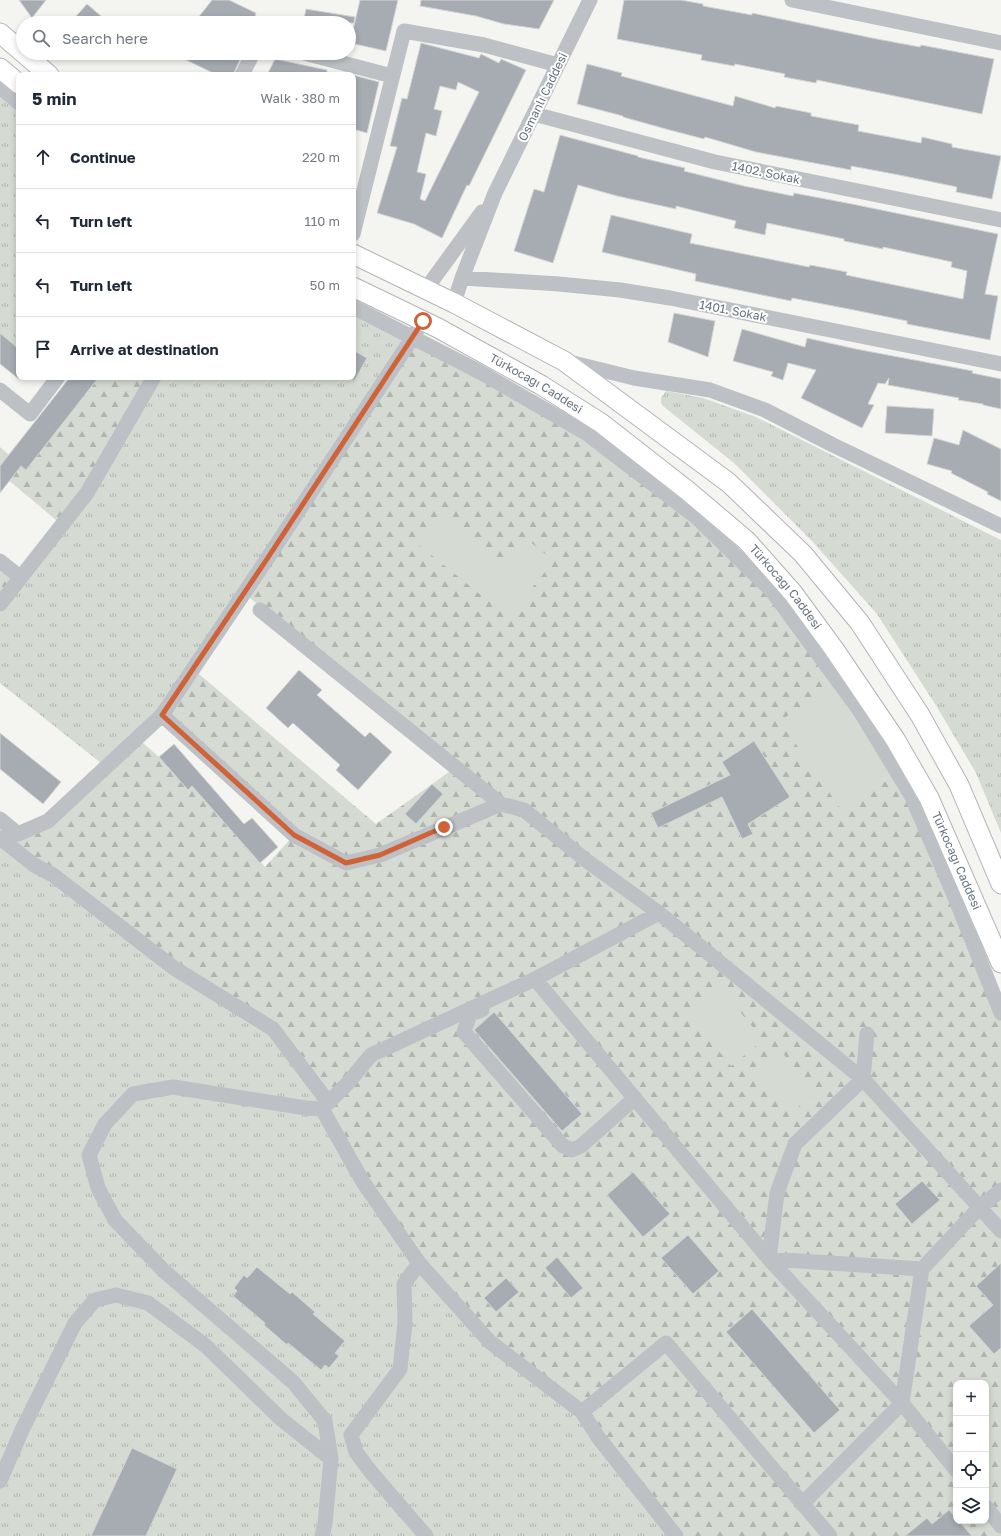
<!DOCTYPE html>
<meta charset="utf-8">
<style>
:root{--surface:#fff;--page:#f6f6f7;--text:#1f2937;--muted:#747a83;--line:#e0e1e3}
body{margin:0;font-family:"Golos Text",sans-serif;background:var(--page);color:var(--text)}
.controls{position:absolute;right:12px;bottom:12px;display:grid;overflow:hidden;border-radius:8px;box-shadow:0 2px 6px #0003}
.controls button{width:36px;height:36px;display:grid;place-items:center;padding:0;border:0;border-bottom:1px solid var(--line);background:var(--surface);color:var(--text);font:20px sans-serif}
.stop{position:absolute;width:12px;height:12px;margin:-9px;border:3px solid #cf6236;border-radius:50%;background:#fff}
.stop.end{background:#cf6236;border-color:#fff;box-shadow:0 1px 4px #0008}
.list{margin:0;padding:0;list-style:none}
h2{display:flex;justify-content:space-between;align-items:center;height:52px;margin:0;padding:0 16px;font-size:17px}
h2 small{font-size:13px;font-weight:400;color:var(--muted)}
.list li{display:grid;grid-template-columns:26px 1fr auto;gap:12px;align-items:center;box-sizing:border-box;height:64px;padding:0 16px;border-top:1px solid var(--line)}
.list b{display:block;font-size:15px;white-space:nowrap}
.list em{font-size:13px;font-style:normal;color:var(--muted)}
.icon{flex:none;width:22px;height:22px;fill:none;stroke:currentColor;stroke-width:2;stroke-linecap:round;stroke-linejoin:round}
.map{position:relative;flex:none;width:1001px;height:1536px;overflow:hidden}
.search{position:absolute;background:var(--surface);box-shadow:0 2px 6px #0003;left:16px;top:16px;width:340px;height:44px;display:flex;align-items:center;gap:10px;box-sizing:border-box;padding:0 14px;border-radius:22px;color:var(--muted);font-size:15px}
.panel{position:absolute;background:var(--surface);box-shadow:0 2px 6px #0003;left:16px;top:72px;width:340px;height:308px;border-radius:8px}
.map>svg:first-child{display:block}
</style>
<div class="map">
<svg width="1001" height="1536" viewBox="0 0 1001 1536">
<defs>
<pattern id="grass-tufts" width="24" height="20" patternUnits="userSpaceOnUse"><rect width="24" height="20" fill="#d5dad2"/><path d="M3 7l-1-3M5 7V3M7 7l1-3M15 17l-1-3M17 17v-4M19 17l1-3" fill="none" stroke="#b1b5b0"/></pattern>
<pattern id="forest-firs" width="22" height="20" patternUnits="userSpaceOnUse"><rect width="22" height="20" fill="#d5dad2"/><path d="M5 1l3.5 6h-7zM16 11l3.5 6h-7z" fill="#b1b5b0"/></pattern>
</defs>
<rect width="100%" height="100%" fill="#f4f4f1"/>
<path fill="url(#grass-tufts)" d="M0,87L19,103V349L0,333Z
M353,306L413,337L162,715L106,767L0,683V604L154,377H353Z
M666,391L703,398L756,417L1001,540V833L976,773L937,707L877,614L812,541L734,463L663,406L661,403V398Z
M0,819L273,1029L582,1412L676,1536H0Z"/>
<path fill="url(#forest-firs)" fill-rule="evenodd" d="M413,337L586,433L772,591L911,795L1001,1013V1536H676L582,1412L490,1342L363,1182L328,1103L273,1029L13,849L18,834L48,821L137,738L159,757L188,790L192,786L265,867L294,835L162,715L193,669L376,824L456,767L244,593ZM956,1383H986V1521H956Z
M99,377H154L62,525L0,473V447L26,470Z
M0,561L20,577L0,604Z"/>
<path fill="#d5dad2" d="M442,517L502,565L524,537L554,561L508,617L419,545Z
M839,681L895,775L842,811L780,721Z
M721,988L763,1040L731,1066L689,1014Z
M781,1051L815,1093L790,1114L755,1072Z"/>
<path fill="#a6acb2" stroke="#d5d5d3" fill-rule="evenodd" d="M19,0H46L32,18Z
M212,0H229L256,13L253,23H194Z
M360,0H398L386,51L350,43Z
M421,0H554L539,29L504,24L476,16L420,6Z
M624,0H681L703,4V6L752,15V13L877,39L920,47L921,45L994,59L982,114L817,80L816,83L784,77L785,74L735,64L734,66L701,60L702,55L617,39Z
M87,4L109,23H70Z
M306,9L355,17L354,23H303Z
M421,43L479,58L481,54L499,63L501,59L526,70L469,186L467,185L442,238L414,224L377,213L397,147L390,146L402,98L407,99ZM458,82L479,92L425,201L420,199L426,174L417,172L426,133L436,136L442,111L434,109L440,86L456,90Z
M172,53H243L233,75H217Z
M275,59L327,70V75H267Z
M587,64L622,73L621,76L733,106L735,96L775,108L776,106L811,113V116L859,125L858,131L921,143L922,137L952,144V147L1001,156L992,199L956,192L957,187L899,175L851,166V170L756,152L705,137L704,139L666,129L623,117V116L577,104Z
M353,75L379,82L367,133L353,129Z
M560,135L638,156V157L685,168L684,171L744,186L793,196L794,193L852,204L998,234L985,294L998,296L990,340L907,324V321L854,310L792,298L791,301L695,281L696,274L602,252L611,215L692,234L690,243L809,267L810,265L847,272L846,275L963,299L967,271L951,267L952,262L883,247V249L844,241V239L767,223L765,235L734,228L736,221L676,206V209L617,196L578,185L553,263L514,251L534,189L544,192Z
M674,313L715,321L708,357L668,342Z
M742,329L805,347L807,338L856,349L973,371L972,373L1001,379V409L983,405V404L958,400L959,398L888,385L889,378L885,384L878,383L868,404L874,405L862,428L801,398L816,370L788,363L783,380L771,376L773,372L733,361Z
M0,333L19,349V379L0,364Z
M353,350L367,358L353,383Z
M70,377H99L26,470L21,466L0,493V466Z
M887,406L934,409L932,436L885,433Z
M963,430L1001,449V501L987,494L988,492L951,473L952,471L927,464L934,438L959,445Z
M299,670L322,690L317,695L365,737L370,732L392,752L358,790L336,770L340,765L293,723L288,728L266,708Z
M0,733L61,782L43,804L0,769Z
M754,741L790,797L748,824L753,834L742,839L722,797L658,828L651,813L730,775L722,762Z
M174,744L244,824L252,818L278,847L260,863L192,786L188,790L159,757Z
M432,784L443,794L416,824L405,814Z
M494,1012L582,1114L562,1131L474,1030Z
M633,1172L670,1214L643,1237L607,1195Z
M922,1181L940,1200L912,1224L895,1204Z
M688,1235L719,1271L693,1294L661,1258Z
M557,1257L583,1288L571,1298L545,1268Z
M1001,1263V1348L994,1354L969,1326L993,1305L976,1286Z
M257,1267L290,1294L292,1292L315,1312L313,1314L345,1341L335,1353L339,1356L329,1368L325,1365L321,1370L288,1343L287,1345L264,1325L265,1323L233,1296L237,1291L234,1288L244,1275L247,1278Z
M506,1278L519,1292L496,1312L484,1298Z
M752,1309L840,1410L814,1433L726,1332Z
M132,1448L177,1469L146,1536H91Z
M949,1510L956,1518V1521H959L972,1536H905L927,1518L932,1524Z"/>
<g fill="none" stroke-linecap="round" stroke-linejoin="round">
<g stroke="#b1b4b8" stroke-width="21">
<g id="major">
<path d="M0,33L49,75"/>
<path d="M0,68L19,84"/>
<path d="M353,254L454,303L564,361L729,483L803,554L860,623L920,715L959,785L1001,884"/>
<path id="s1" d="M353,287L438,328L541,385L601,423L688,491L747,541L793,593L834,649L895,739L929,798L1001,963"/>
</g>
</g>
<path stroke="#bdc0c4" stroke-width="15" d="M792,0L1001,43
M304,53L392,76
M242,75L253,53
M0,87L19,103
M534,114L715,162L1001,220
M353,234L404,31L484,45L558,65
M462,278L559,284L620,290L670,298L1001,364
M426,289L482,212
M454,303L462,278L495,193L590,0
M353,307L480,372L586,433L696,517L772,591L860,711L911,795L954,895L1001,1013
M569,362L634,378L710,390L765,410L833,445L1001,526
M0,390L30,414L58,377
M0,561L20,577
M0,604L87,493L154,377
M260,610L501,804L524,810L587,861L659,913L863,1079L1001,1231
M162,715L294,835L346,863L380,855L501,804
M0,819L18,834L48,821L162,715L267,559L418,329
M0,838L34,865L53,875L174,968L273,1029L328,1102
M535,979L769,1259L902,1403L956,1470
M482,1010L470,1014L464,1032L563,1146L572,1150L581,1146L635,1098
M867,1034L863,1079L795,1144L777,1193L769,1259L922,1269
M322,1109L363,1182L419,1263L490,1342L582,1412L598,1437L676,1536
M419,1263L404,1284L405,1323L400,1369L351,1435L356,1452L370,1471L426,1536
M582,1412L666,1343L830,1536
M0,1481L22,1430L75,1323L95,1300L116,1295L148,1303L206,1346L281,1419L331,1459
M802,1504L902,1403L922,1269L979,1208L1001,1190
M986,1507L1001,1526
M322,1536L325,1524L331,1459L325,1421L293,1382L164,1271L115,1220L98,1188L89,1155L105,1124L133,1094L173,1087L306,1108L322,1109L347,1084L371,1055L535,979L659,913"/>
<use href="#major" stroke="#fff" stroke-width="19"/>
</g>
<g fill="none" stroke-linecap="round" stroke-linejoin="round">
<path stroke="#cf6236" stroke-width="5" d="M423,321L267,559L162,715L294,835L346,863L380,855L444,827"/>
</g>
<g text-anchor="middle" stroke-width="4" stroke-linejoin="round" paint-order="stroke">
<g font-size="12" fill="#66727e" stroke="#fff">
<text transform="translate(543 97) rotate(-64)" y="4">Osmanlı Caddesi</text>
<text transform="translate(766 173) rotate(12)" y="4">1402. Sokak</text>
<text transform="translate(733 311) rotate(11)" y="4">1401. Sokak</text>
<text dy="4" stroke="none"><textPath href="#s1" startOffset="207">Türkocağı Caddesi</textPath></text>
<text dy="4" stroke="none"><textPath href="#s1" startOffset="531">Türkocağı Caddesi</textPath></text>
<text dy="4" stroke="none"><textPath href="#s1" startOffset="855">Türkocağı Caddesi</textPath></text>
</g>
</g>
</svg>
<div class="controls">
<button>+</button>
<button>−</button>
<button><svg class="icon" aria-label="locate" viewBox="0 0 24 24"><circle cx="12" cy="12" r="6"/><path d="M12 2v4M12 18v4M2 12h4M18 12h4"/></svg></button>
<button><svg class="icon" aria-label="layers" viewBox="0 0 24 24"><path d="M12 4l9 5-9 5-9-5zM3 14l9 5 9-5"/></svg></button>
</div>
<div class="stop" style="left:423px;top:321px"></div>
<div class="stop end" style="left:444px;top:827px"></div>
<div class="search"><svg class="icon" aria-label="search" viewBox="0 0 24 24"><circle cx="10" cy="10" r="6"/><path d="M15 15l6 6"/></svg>Search here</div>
<section class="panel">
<h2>5 min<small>Walk · 380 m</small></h2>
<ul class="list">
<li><svg class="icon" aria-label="ahead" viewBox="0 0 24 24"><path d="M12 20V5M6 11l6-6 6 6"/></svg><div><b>Continue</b></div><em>220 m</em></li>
<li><svg class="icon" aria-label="left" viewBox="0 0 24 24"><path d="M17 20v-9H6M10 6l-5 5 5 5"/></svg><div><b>Turn left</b></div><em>110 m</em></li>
<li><svg class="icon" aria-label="left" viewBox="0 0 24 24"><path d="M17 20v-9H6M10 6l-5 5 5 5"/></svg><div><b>Turn left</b></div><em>50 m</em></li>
<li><svg class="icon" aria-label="arrive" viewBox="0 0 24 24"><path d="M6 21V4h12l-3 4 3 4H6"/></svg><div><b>Arrive at destination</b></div></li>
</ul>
</section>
</div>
